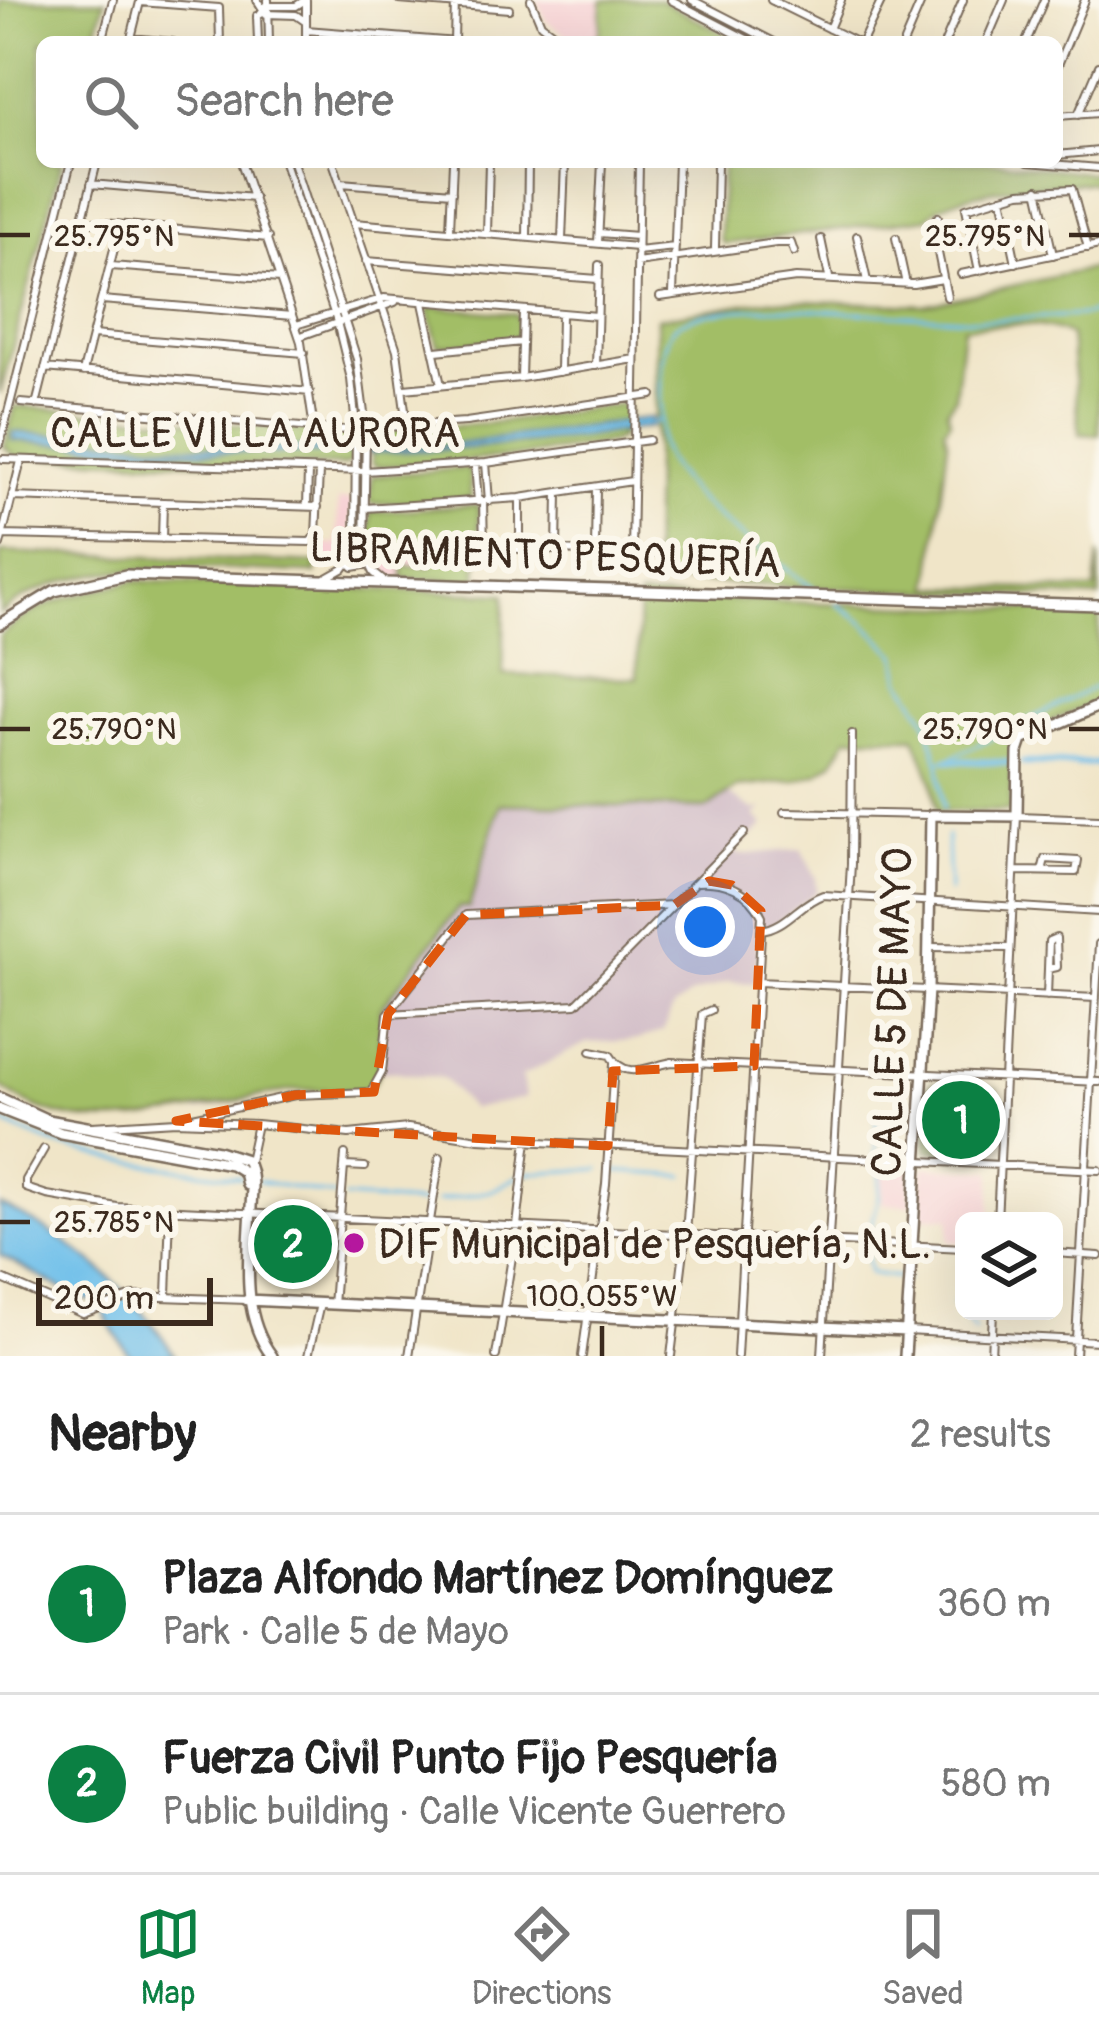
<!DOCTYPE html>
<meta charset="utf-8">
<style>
:root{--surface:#fff;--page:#f2f2f2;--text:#222;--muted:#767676;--line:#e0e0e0;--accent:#0b8043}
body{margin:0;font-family:Pangolin,sans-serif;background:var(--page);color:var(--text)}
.controls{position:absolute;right:36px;bottom:36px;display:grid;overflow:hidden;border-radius:18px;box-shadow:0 12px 48px #0002}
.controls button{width:108px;height:108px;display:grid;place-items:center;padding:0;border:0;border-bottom:3px solid var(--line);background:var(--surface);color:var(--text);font:60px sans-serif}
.scale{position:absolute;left:36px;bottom:30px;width:177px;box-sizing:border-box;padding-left:12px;border:6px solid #3b2a1e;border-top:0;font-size:33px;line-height:42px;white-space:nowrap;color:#3b2a1e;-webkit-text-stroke:9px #fbf7ec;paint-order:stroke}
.you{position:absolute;left:705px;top:927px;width:42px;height:42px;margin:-30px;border:9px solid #fff;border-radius:50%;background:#1a73e8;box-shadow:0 0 0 18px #1a73e833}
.badge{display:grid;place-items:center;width:78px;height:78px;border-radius:50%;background:var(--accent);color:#fff;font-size:39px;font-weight:700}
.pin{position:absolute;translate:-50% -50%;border:6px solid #fff;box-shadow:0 3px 12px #0006}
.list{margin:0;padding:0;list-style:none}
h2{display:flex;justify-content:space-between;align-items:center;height:156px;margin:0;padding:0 48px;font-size:51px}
h2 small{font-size:39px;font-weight:400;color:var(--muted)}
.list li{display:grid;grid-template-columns:78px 1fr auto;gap:36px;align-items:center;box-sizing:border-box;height:180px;padding:0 48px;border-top:3px solid var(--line)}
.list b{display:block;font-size:45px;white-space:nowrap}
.list p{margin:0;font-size:39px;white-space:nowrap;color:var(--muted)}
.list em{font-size:39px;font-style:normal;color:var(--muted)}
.icon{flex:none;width:66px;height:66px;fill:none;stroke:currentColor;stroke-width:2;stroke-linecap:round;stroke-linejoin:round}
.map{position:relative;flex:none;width:1099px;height:1356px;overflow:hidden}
.search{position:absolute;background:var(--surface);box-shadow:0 12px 48px #0002;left:36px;right:36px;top:36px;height:132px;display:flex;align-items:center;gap:30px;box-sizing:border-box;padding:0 42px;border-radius:18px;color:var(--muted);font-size:45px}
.sheet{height:516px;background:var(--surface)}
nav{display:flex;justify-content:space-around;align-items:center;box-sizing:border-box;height:168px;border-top:3px solid var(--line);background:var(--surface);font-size:33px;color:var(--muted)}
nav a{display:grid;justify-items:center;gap:6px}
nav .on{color:var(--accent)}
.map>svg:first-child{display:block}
</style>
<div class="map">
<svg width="1099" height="1356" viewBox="0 0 1099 1356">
<rect width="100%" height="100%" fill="#fbf7ec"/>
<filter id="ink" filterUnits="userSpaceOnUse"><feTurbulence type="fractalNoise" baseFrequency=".00833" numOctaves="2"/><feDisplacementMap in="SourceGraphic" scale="24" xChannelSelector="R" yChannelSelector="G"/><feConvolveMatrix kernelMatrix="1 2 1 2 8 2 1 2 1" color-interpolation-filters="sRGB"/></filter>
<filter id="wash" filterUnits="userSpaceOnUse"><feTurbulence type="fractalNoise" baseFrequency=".004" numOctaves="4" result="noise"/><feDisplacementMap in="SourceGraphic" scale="48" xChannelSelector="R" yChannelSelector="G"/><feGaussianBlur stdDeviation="2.7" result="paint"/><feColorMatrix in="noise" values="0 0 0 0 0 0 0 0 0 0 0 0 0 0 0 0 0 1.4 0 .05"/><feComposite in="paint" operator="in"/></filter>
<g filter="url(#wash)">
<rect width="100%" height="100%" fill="#f0e5c8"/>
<path fill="#f7cfd3" d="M537,0H662L742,42H577L546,21Z
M338,500H352L349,553L337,566L320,568L321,545L337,544Z
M384,549L433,550V567L404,566L403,578L387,577Z
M883,1166L913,1167L909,1189L912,1205L882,1204Z
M927,1167L992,1171L991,1221H964V1242H949L950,1218L920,1217L923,1169Z"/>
<path fill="#d2bdc7" d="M725,792L753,810L763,808L755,816L764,825L736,850L739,855L801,849L816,878L817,892L770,927L758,928L756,983L728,982L692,994L674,1007L663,1031L638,1040L586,1043L522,1076L525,1098L471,1109L443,1078L390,1071L379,1073L356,1091L298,1090L195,1112L500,804L707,808Z"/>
<path fill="#a2be66" stroke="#6e7442" stroke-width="3" d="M0,0H105L93,42H42V162H62L0,394Z
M602,0H660L740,42H593L600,32Z
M722,162H998L1099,174V199L1094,182C1054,185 953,185 927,218L724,244L720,238Z
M1099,267V435L1080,434L1070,336C1042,319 996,325 963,327L955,398L947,409L950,420L944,429L948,442L930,587L1095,590L1099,554V598L659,581L652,573L657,318L770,300L924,305Z
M432,307L514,314L518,317L519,333L513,339L438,346L428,310Z
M622,404L627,407C629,424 627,437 610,443L514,457L377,467L372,463V437L376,433L502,422Z
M15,406L346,434L351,440L352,461L343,466L16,457L4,447Z
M469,468L471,498L373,504L370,501L372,476Z
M476,505L479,508L477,581L403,578V566L432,567L433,549L379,548L378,542L369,543L371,512Z
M0,552L316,563V573C221,572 76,549 0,614Z
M135,581L505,594L503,675L637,678L639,597L1099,612V701L1019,734L1013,747L1010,811H937L932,781L915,737H848L833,762L818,773L795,781L737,787L707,808L500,804L469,907H459L381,1008L379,1073L371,1088C346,1094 322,1088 297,1090C199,1101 89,1155 0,1086V636C37,601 87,591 135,581Z
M933,1083L997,1090L993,1157L926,1151L928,1087Z"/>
<path fill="#6ebfea" stroke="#547484" stroke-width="3" d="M651,418L650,427C438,462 225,458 12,440L13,432L177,446L373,449L451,445Z
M0,1205C70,1237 134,1290 175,1356H130L107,1320L102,1303L79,1298L0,1255Z"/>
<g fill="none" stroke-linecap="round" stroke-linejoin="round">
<path stroke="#6ebfea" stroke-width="3" d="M661,421C661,430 659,440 662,449C681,500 769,556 813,588
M650,424L661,419C660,397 658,339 676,326C698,309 753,309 780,308L992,320L1086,315L1099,309
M837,604L861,620L897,655L901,680L926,719L938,761L947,760L1099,685
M939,763L944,808
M947,836L949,892
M0,1120C74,1162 159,1164 241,1178
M875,1154L877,1115
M612,1171L685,1176
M528,1173L600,1169
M258,1181L335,1196
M345,1198L428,1204
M438,1201L491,1191L519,1176
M867,1240L879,1198L881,1165
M866,1249L870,1273L907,1279
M953,1302L975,1331"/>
<path stroke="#6ebfea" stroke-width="6" d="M947,760L1013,763
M1023,763L1099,764"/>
</g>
</g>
<g filter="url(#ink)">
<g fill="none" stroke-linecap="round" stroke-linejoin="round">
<g stroke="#7a6b5a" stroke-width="10">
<path id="street" d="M257,0L266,14L296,15L306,22
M268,0L269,42
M306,0V42
M399,0L509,9
M531,0L541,24L565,42
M671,0L752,42
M692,0L774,42
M771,0L856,42
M257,16L258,42
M257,18L266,6H296L305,0
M829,29L841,0
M306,30L457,42
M131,38L173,42
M102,42L113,0
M130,42L140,2L219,8L220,42
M454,42L455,0
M862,42L882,0
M904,42L922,0
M945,42L963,0
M986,42L1004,0
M1026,42L1044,0
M1057,67L1085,0
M1078,115L1099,66
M1057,116L1099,113
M1057,155L1099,151
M241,162L301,342L314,429
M284,162L337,322L351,379L356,426L355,552L343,569L327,578
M293,162L357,359L366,429L364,552L374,573L385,582
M333,162L397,350L407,426
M1028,162L1099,168
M341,183L452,192
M91,184L254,198
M1038,189L1053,255
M1002,197L1016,263
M938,217L932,223L947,297
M82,221L268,238
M354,223L637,247
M450,229L453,162
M487,233L489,162
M599,233L637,236
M857,236L867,281
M527,237L528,162
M896,238L906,284
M821,239L829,277
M562,240L565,162
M598,243L602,162
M715,248L717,162
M637,251L675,247
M366,261L598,279
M637,263L776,243H791L794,252
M111,266L280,279
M979,271L966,208L1020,192L1072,189L1088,248
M961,274L1099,245
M673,294L678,162
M660,297L796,278L913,284L943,279
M102,300L292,316
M423,303L441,385
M296,325L384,298L597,316
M93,335L304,353
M301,336L395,302
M436,351L522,342
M596,366L599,265
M45,368L310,392
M83,372L120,225
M560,372L561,315
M521,378L523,311
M404,389L521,378L635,359
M21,403L336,430L466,422L652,395
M36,405L97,162
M0,444L71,162
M3,459L365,471L486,463L649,440
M486,463L489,501
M475,464L478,502
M12,497L318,507
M483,501L484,548L652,553
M307,505L308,472
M365,508L520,498L632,481
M2,535L310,542L316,535L319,472
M162,539L163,502
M0,545L21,461
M520,548V498
M557,550L558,493
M595,550L596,488
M632,553L639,162
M349,563L353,567L369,564
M784,812L930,815
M1016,871L1076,872L1078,861L1045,859L1042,871
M697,882C725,880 750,890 762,916L737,1356
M761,930C787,927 799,903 823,895L1099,912
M929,947L1008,948
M758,982L1096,998
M1047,996L1049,941L1056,938L1057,967L1048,969
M388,1014L576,1004L744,833
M591,1051L610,1055C625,1081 647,1067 672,1062L1099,1082
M188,1118L295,1095L371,1092L382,1072L388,1014L466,915L674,905
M92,1126L176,1121L257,1124L349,1134L408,1128L479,1139L1099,1170
M44,1149L26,1180V1188L47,1195L117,1207L964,1248
M249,1161L257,1124
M345,1166L365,1167
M997,1221L1017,816L1099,819
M1054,1253L1099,1256
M0,1278L83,1314L133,1296L247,1300
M167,1295L170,1212
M333,1305L345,1154
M906,1331L1099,1341
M308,1356L320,1304
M409,1356L440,1157
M496,1356L517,1226L527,1140
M582,1356L606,1184L614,1064
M671,1356L686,1234L702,1014L711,1010
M822,1356L851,864L852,734
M991,1356L993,1311
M1075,1356L1099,944"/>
</g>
<g stroke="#7a6b5a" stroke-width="14">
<path id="secondary" d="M0,624L54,591L126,575L1099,605
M0,1098L48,1120L218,1151L246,1160C254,1175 252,1190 251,1207C249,1256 240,1315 272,1356
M0,1109L61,1133L231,1164L244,1172L247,1185
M247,1300L906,1331
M905,1356L928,990L931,815L1017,816L1018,752L1022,740L1099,706"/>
</g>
<use href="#street" stroke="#fff" stroke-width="6"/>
<use href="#secondary" stroke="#fff" stroke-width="9"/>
</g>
</g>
<path fill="none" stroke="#df570d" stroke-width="9" stroke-dasharray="24 15" stroke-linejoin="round" d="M709,881L732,885L761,911L754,1066L613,1071L608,1146L176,1121L295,1095L374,1092L388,1014L466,915L674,905Z"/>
<path fill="none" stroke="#3b2a1e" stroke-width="4.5" d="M0,235H30M1069,235H1099M0,729H30M1069,729H1099M0,1222H30M602,1326V1356"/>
<circle fill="#b5179e" stroke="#fbf7ec" stroke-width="4.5" cx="354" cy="1243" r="12"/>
<g text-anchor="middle" stroke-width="12" stroke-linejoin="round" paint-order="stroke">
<g font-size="42" fill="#3b2a1e" stroke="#fbf7ec">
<text x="255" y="447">CALLE VILLA AURORA</text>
<text transform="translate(545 554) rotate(2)" y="15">LIBRAMIENTO PESQUERÍA</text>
<text transform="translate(891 1012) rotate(-88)" y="15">CALLE 5 DE MAYO</text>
</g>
<g font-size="42" fill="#3b2a1e" stroke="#fbf7ec" text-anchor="start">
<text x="378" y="1258">DIF Municipal de Pesquería, N.L.</text>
</g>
</g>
<g font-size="30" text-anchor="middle" fill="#3b2a1e" stroke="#fbf7ec" stroke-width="12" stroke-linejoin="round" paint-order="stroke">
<text x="114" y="246">25.795°N</text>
<text x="985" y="246">25.795°N</text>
<text x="114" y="739">25.790°N</text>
<text x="985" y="739">25.790°N</text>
<text x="114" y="1232">25.785°N</text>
<text x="602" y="1306">100.055°W</text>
</g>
</svg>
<div class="controls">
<button><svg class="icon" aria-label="layers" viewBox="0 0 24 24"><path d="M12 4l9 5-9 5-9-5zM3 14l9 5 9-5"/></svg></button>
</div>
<div class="scale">200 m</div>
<div class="you"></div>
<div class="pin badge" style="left:961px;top:1120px">1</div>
<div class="pin badge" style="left:293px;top:1244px">2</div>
<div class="search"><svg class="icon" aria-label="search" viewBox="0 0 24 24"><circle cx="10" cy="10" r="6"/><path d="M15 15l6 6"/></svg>Search here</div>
</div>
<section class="sheet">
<h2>Nearby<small>2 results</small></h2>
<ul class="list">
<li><span class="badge">1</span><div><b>Plaza Alfondo Martínez Domínguez</b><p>Park · Calle 5 de Mayo</p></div><em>360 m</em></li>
<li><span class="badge">2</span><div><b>Fuerza Civil Punto Fijo Pesquería</b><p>Public building · Calle Vicente Guerrero</p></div><em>580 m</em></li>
</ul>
</section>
<nav>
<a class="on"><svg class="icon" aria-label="map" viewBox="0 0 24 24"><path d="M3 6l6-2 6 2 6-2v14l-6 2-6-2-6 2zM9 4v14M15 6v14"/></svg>Map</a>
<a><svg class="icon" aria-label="directions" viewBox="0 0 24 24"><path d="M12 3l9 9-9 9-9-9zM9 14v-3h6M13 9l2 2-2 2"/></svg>Directions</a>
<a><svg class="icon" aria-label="saved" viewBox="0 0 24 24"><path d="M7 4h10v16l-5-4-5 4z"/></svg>Saved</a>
</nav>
